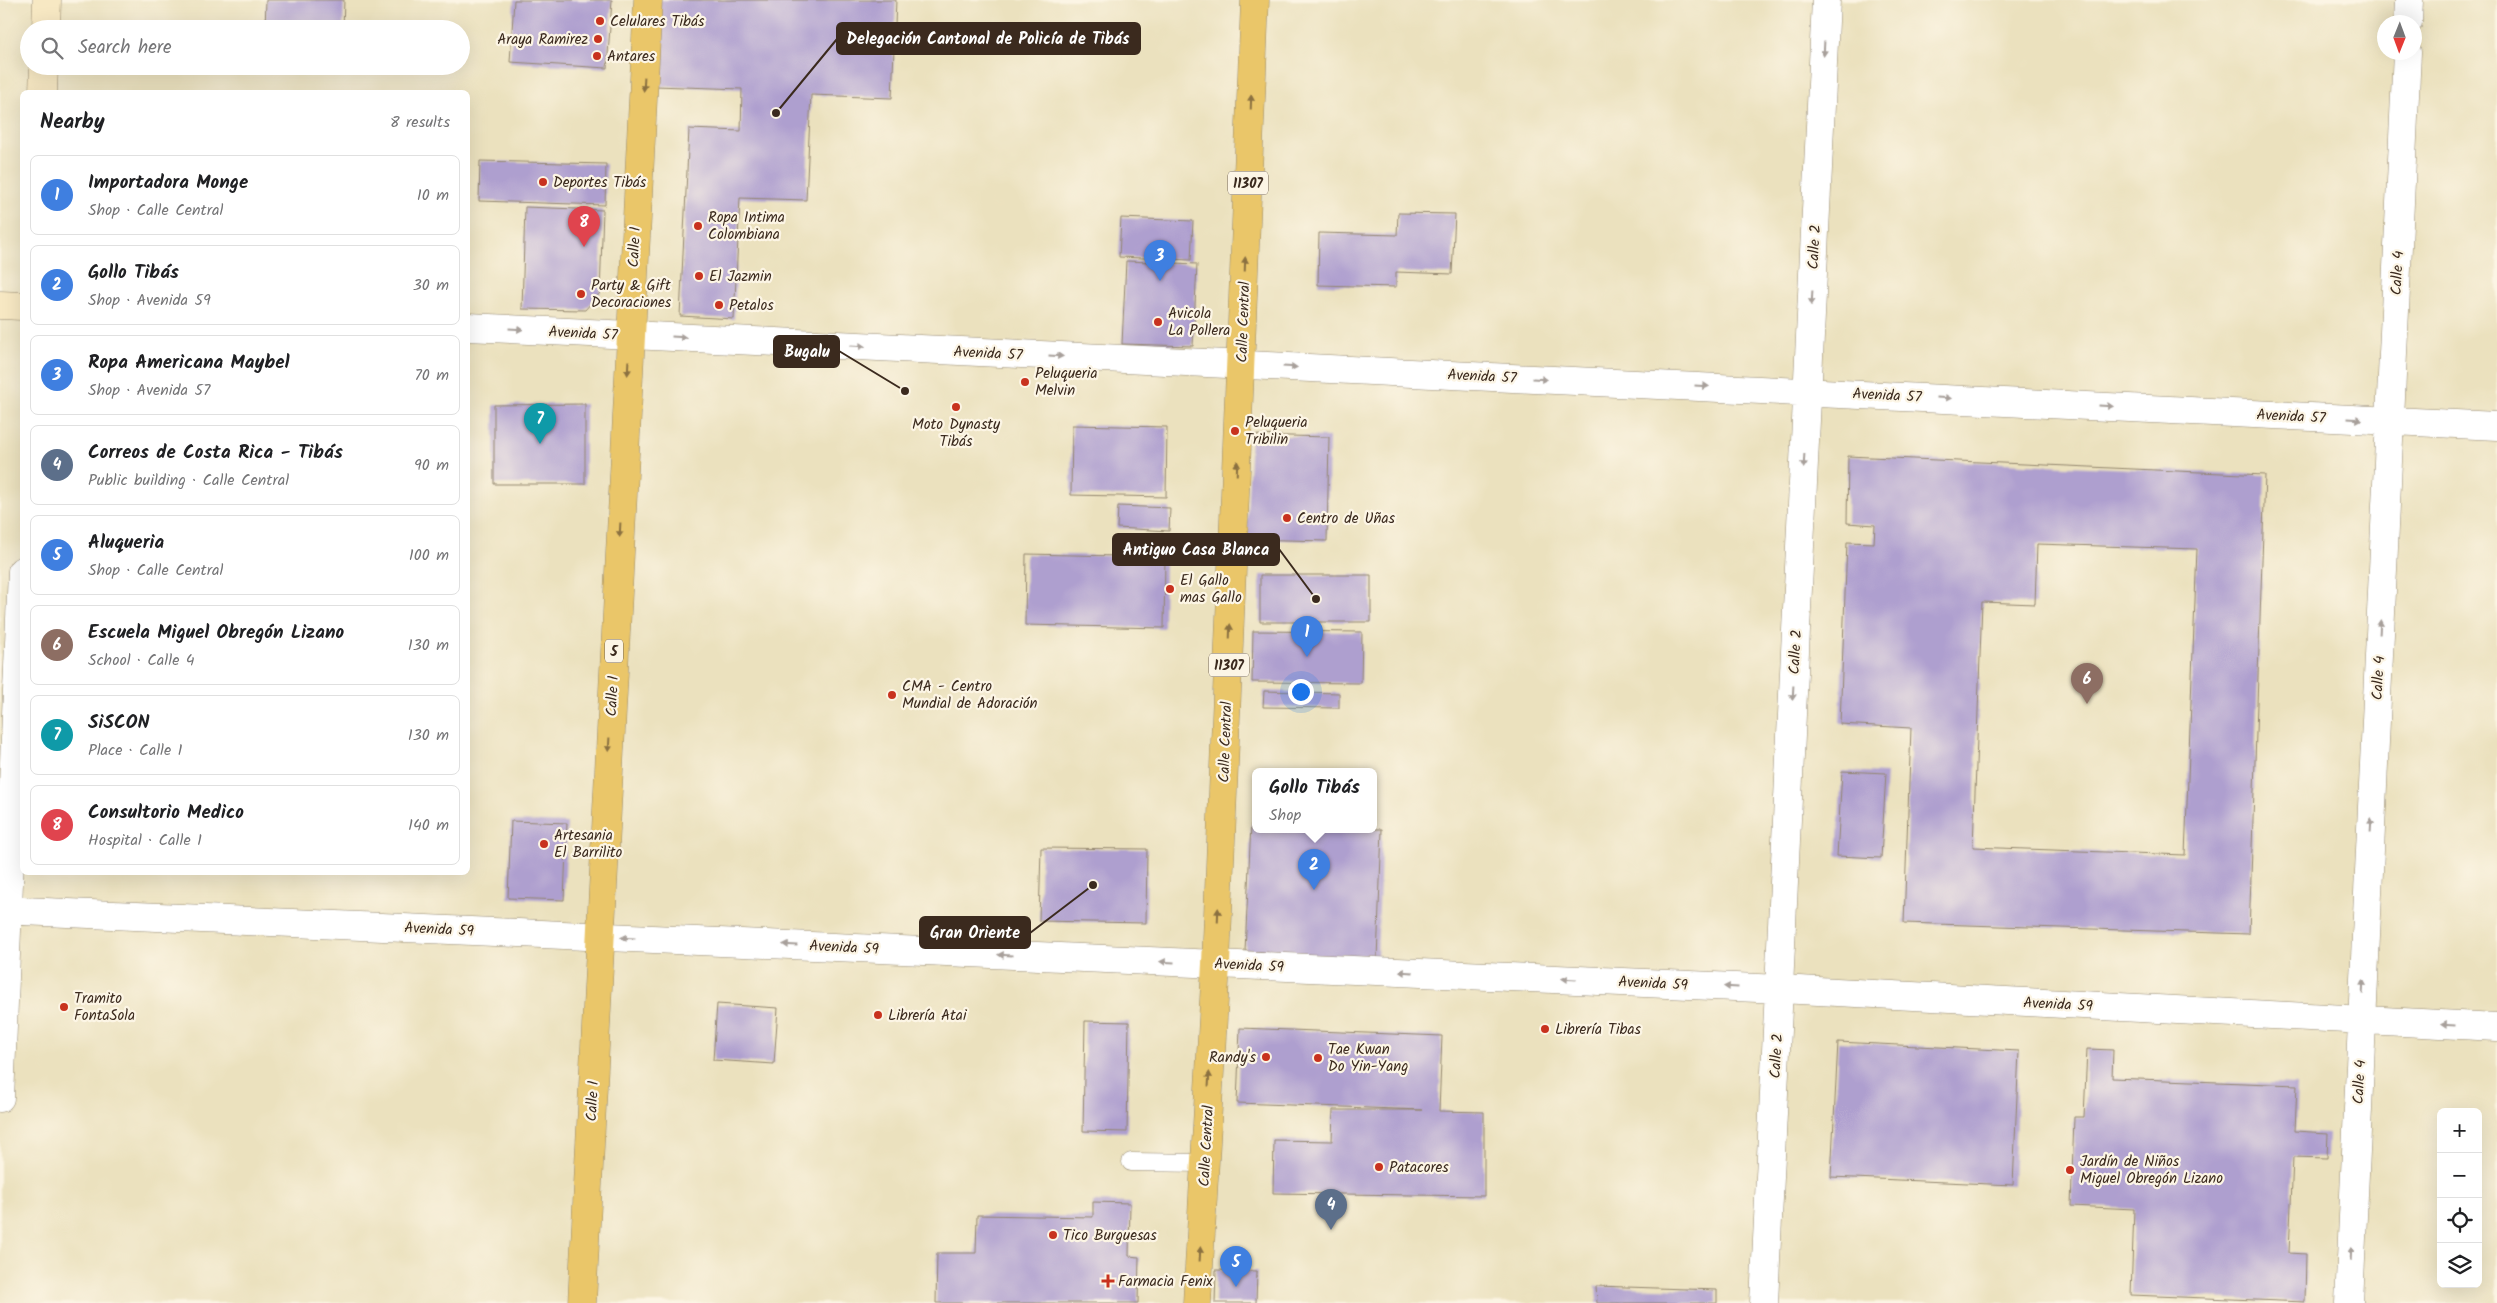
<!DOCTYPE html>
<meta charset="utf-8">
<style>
:root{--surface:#fff;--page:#f6f6f6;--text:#202124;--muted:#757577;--line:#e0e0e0;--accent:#b45309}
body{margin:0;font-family:Kalam,sans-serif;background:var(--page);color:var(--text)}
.controls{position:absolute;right:15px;bottom:15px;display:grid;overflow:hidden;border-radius:8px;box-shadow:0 5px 20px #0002}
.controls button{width:45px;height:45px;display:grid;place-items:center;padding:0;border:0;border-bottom:1px solid var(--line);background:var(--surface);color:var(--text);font:25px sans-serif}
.compass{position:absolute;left:2377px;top:15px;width:45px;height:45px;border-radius:50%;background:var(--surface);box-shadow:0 5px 20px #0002;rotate:181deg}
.you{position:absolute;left:1300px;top:691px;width:18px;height:18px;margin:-12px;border:4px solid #fff;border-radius:50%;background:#1a73e8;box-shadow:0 0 0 8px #1a73e833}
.badge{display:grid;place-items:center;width:32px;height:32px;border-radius:50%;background:var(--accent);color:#fff;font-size:16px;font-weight:700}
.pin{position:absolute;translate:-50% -41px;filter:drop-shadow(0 1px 2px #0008)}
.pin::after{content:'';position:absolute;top:26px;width:18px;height:15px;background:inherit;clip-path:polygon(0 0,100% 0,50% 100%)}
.popup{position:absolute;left:1252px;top:768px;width:125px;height:65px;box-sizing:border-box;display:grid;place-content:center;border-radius:8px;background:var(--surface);filter:drop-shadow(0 1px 4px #0005);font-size:16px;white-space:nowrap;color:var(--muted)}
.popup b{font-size:19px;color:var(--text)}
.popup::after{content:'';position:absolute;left:50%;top:100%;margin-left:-10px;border:10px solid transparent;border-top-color:var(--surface)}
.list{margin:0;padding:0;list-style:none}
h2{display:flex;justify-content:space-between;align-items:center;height:65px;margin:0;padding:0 20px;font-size:21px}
h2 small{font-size:16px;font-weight:400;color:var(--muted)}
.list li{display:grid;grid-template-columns:32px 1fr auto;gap:15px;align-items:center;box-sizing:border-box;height:80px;margin:0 10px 10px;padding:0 10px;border:1px solid var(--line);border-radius:8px}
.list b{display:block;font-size:19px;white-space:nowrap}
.list p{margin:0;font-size:16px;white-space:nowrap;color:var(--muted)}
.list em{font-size:16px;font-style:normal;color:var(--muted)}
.icon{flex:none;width:28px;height:28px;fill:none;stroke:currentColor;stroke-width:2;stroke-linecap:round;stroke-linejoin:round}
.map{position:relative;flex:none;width:2497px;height:1303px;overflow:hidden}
.search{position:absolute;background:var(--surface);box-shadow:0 5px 20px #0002;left:20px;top:20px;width:450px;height:55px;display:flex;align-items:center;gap:12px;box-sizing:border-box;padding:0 18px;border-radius:28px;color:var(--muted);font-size:19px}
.panel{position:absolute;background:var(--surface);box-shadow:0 5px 20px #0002;left:20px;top:90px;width:450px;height:785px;border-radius:8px}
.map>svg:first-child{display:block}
</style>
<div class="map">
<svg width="2497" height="1303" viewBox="0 0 2497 1303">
<rect width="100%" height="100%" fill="#fcf5e5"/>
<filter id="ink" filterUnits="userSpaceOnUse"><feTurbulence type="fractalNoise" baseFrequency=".02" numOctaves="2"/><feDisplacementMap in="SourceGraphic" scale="10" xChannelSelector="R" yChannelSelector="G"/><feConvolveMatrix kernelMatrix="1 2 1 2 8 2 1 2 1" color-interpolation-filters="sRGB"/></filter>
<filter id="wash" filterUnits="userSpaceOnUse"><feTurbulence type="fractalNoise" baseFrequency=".0096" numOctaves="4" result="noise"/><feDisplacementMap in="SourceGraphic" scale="20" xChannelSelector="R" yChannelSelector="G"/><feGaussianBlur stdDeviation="1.12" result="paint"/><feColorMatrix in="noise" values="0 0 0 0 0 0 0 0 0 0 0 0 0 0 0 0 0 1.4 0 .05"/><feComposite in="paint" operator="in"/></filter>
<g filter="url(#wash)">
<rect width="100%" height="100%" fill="#ebe1be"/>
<g id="blocks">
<path fill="#ae9fcf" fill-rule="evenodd" d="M266,0H344L343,29H265Z
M514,0H612L607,68L510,62Z
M659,0H896L892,98L811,95L806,200L740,198L734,319L680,316L689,129L741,131L742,89L655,86Z
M480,161L606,164L605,205L479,201Z
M525,207L603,210L600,293L585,310L522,309Z
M1398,213L1455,214L1452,274L1396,272V287L1318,285L1319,233L1397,235Z
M1121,218L1193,221L1191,260L1119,257Z
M1126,261L1197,264L1193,346L1122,344Z
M585,404V484H494V405Z
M1072,425L1167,427L1166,497L1071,495Z
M1251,435L1329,437L1327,541L1246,539Z
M1848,456L2265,475L2249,934L1904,923L1911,728L1840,724L1847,542L1874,543L1875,525L1847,523ZM2037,544L2197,549L2185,855L1973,847L1982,602L2035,604Z
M1118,506L1170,508L1169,531L1117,528Z
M1026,554L1165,557L1164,628L1025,625Z
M1260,575H1371V622H1260Z
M1253,631L1362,632L1361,683L1252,682Z
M1264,691L1339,693V708L1263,707Z
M1842,771L1886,773L1881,858L1837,856Z
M511,821L567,823L564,900L508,898Z
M1251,824H1255V829H1382L1377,959L1245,951Z
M1041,848L1147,849L1146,923L1039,921Z
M717,1004L778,1008L774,1064L713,1060Z
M1085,1021L1129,1022L1127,1132L1083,1131Z
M1240,1028L1442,1036L1439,1111L1484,1112V1196L1273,1193L1274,1140L1332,1141L1333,1110H1422L1237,1103Z
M1838,1042L2019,1051L2013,1185L1831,1177Z
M2087,1049L2113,1050L2112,1078L2297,1085L2295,1131L2328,1133L2327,1158L2293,1157L2289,1253L2306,1254L2305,1302L2131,1295L2134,1209L2071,1206L2074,1117H2084Z
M1093,1202L1130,1203L1129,1256L1139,1257L1138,1303H936L937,1253H976L977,1215L1093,1217Z
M1216,1270L1257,1271L1256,1303H1215Z
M1596,1286L1717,1290V1303H1597Z"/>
</g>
</g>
<g filter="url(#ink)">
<use href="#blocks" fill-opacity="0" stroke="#93866e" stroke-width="1"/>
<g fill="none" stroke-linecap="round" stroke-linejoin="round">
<g stroke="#93866e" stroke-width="19">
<path id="lane" d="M1131,1162L1205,1163"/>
</g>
<g stroke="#93866e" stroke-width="29">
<path id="street" d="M2408,22L2409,0
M468,327L2497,426
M0,910L1780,989L2497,1027
M0,1098L22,571
M1764,1303L1826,0
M2349,1303L2407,52"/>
</g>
<g stroke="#93866e" stroke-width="29">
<path id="secondary" d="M46,29L47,0
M43,92L44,66
M0,305L22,306"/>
</g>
<g stroke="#93866e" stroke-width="29">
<path id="primary" d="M582,1303L648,0
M1197,1303L1216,964L1255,0"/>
</g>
<use href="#lane" stroke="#fff" stroke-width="18"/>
<use href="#street" stroke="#fff" stroke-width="28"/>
<use href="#secondary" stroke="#f7e8c3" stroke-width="28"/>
<use href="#primary" stroke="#eac669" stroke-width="28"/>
</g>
<defs><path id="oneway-solid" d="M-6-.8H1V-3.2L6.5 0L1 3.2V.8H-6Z" transform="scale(1.25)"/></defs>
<g fill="#a79f9a">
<use href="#oneway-solid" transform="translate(1824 49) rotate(93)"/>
<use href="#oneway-solid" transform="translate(1812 298) rotate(93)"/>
<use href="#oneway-solid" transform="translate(516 329) rotate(3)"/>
<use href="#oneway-solid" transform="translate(679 337) rotate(3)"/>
<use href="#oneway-solid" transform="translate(858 346) rotate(3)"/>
<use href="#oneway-solid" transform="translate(1056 356) rotate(3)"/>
<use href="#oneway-solid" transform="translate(1290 367) rotate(3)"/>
<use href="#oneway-solid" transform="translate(1540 379) rotate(3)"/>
<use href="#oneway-solid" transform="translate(1702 386) rotate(3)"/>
<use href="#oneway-solid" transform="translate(1944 398) rotate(3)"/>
<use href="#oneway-solid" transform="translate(2106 406) rotate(3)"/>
<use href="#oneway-solid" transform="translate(2355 419) rotate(3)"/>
<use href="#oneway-solid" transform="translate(1804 461) rotate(93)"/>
<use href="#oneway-solid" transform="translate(2380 627) rotate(-87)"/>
<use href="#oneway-solid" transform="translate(1793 693) rotate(93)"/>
<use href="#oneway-solid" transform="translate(2371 825) rotate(-87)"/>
<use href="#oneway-solid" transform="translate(628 938) rotate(-177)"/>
<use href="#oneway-solid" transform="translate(790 945) rotate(-177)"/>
<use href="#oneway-solid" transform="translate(1005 955) rotate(-177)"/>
<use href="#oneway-solid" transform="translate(1167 962) rotate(-177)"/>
<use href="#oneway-solid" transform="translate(1406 972) rotate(-177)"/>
<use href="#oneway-solid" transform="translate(1569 979) rotate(-177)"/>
<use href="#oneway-solid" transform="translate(1731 987) rotate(-177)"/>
<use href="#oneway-solid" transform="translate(2363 987) rotate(-87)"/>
<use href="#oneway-solid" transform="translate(2448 1025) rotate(-177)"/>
<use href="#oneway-solid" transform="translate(2351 1254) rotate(-87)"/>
</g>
<g fill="#8a7040">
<use href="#oneway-solid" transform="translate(644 84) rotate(93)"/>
<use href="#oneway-solid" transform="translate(1251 102) rotate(-88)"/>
<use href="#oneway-solid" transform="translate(1245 264) rotate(-88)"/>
<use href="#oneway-solid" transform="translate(628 368) rotate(93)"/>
<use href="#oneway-solid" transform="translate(1237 468) rotate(-88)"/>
<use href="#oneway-solid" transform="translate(620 530) rotate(93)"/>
<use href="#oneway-solid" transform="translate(1230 631) rotate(-88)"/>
<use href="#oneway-solid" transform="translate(609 745) rotate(93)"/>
<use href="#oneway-solid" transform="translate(1218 915) rotate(-88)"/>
<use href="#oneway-solid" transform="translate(1209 1079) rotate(-87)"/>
<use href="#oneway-solid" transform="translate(1200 1254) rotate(-87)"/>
</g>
</g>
<g fill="#c8321e" stroke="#fcf5e5" stroke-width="2">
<circle cx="600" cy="21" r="5"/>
<circle cx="598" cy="39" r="5"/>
<circle cx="597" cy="56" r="5"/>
<circle cx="543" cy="182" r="5"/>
<circle cx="698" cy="226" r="5"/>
<circle cx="699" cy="276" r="5"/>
<circle cx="581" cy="294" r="5"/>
<circle cx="719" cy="305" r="5"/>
<circle cx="1158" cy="322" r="5"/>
<circle cx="1025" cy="382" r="5"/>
<circle cx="956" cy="407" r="5"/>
<circle cx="1235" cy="431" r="5"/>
<circle cx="1287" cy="518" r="5"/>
<circle cx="1170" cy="589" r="5"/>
<circle cx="892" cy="695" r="5"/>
<circle cx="544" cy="844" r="5"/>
<circle cx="64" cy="1007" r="5"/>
<circle cx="878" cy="1015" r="5"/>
<circle cx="1545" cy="1029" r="5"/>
<circle cx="1266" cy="1057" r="5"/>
<circle cx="1318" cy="1058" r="5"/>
<circle cx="1379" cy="1167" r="5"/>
<circle cx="2070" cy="1170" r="5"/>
<circle cx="1053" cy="1235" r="5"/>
<path d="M1105.5 1273.5h5v5h5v5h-5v5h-5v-5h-5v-5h5z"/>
</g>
<g text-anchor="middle" stroke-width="4.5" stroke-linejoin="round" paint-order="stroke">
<g fill="#fcf5e5" stroke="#75675a" stroke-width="1">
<rect x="1228" y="171.5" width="40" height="23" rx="4"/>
<rect x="605" y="639.5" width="18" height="23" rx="4"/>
<rect x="1209" y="653.5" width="40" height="23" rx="4"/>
</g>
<g font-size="14" font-weight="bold" fill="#3b2a1e">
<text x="1248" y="188">11307</text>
<text x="614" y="656">5</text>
<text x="1229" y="670">11307</text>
</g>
<g font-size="15" fill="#3b2a1e" stroke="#fcf5e5" text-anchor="start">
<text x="610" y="26">Celulares Tibás</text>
<text x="588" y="44" text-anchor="end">Araya Ramirez</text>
<text x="607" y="61">Antares</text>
<text x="553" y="187">Deportes Tibás</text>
<text x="708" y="222">Ropa Intima<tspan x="708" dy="17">Colombiana</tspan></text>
<text x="709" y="281">El Jazmin</text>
<text x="591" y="290">Party &amp; Gift<tspan x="591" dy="17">Decoraciones</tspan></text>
<text x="729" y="310">Petalos</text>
<text x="1168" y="318">Avicola<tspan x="1168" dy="17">La Pollera</tspan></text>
<text x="1035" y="378">Peluqueria<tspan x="1035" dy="17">Melvin</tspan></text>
<text x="1245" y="427">Peluqueria<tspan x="1245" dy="17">Tribilin</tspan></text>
<text x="956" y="429" text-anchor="middle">Moto Dynasty<tspan x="956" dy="17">Tibás</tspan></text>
<text x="1297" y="523">Centro de Uñas</text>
<text x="1180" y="585">El Gallo<tspan x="1180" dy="17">mas Gallo</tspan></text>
<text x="902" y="691">CMA - Centro<tspan x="902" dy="17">Mundial de Adoración</tspan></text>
<text x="554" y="840">Artesania<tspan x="554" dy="17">El Barrilito</tspan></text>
<text x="74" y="1003">Tramito<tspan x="74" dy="17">FontaSola</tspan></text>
<text x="888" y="1020">Librería Atai</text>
<text x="1555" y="1034">Librería Tibas</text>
<text x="1328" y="1054">Tae Kwan<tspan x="1328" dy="17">Do Yin-Yang</tspan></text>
<text x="1256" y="1062" text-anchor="end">Randy's</text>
<text x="2080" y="1166">Jardín de Niños<tspan x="2080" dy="17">Miguel Obregón Lizano</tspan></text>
<text x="1389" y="1172">Patacores</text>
<text x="1063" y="1240">Tico Burguesas</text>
<text x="1118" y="1286">Farmacia Fenix</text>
</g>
<g font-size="15" fill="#3b2a1e" stroke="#fcf5e5">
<text transform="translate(634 247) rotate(-87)" y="5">Calle 1</text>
<text transform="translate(1814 247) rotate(-87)" y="5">Calle 2</text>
<text transform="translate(2397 273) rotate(-87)" y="5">Calle 4</text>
<text transform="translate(1243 322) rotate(-88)" y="5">Calle Central</text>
<text transform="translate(583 333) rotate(3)" y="5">Avenida 57</text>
<text transform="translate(988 353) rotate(3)" y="5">Avenida 57</text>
<text transform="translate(1482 376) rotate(3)" y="5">Avenida 57</text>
<text transform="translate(1887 395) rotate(3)" y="5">Avenida 57</text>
<text transform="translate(2291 416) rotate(3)" y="5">Avenida 57</text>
<text transform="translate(1795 652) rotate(-87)" y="5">Calle 2</text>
<text transform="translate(2378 678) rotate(-87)" y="5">Calle 4</text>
<text transform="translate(612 696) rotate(-87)" y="5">Calle 1</text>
<text transform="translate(1225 742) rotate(-88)" y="5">Calle Central</text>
<text transform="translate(439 929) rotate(3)" y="5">Avenida 59</text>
<text transform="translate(844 947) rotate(3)" y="5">Avenida 59</text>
<text transform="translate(1249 965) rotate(3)" y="5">Avenida 59</text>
<text transform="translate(1653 983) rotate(3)" y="5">Avenida 59</text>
<text transform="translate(2058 1004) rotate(3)" y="5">Avenida 59</text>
<text transform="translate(1776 1056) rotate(-87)" y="5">Calle 2</text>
<text transform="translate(2359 1082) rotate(-87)" y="5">Calle 4</text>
<text transform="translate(592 1101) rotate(-87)" y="5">Calle 1</text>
<text transform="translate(1206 1146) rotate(-87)" y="5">Calle Central</text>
</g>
</g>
<path fill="none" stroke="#3b2a1e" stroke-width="2" d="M776 113L837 39M905 391L839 351M1316 599L1279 549M1093 885L1030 933"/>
<g fill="#3b2a1e" stroke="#fcf5e5" stroke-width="2">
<circle cx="776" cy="113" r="5"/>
<circle cx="905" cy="391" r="5"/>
<circle cx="1316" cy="599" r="5"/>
<circle cx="1093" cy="885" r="5"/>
</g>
<g fill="#3b2a1e" stroke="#3b2a1e" stroke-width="2">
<rect x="837" y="23" width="303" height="31" rx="5"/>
<rect x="774" y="336" width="65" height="31" rx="5"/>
<rect x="1113" y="534" width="166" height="31" rx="5"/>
<rect x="920" y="917" width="110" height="31" rx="5"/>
</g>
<g font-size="16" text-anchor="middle" font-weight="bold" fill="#fff">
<text x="988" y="44">Delegación Cantonal de Policía de Tibás</text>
<text x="807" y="357">Bugalu</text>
<text x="1196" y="555">Antiguo Casa Blanca</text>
<text x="975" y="938">Gran Oriente</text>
</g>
</svg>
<div class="controls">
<button>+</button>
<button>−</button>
<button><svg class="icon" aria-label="locate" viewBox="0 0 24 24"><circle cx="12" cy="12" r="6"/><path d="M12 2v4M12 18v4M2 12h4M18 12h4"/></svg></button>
<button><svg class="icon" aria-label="layers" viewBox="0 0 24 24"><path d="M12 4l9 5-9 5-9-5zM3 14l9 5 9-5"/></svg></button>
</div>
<svg class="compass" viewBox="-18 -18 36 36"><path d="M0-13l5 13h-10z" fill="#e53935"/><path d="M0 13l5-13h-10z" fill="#757577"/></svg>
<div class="you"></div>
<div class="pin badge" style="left:1307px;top:657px;background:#3f7fe0">1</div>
<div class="pin badge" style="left:1314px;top:890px;background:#3f7fe0">2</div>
<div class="popup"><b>Gollo Tibás</b>Shop</div>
<div class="pin badge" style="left:1160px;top:281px;background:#3f7fe0">3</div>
<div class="pin badge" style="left:1331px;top:1230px;background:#5c6f8a">4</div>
<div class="pin badge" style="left:1236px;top:1287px;background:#3f7fe0">5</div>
<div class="pin badge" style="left:2087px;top:704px;background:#8d6e63">6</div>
<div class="pin badge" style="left:540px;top:444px;background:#0f9aa8">7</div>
<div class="pin badge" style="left:584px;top:247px;background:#e0444e">8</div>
<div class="search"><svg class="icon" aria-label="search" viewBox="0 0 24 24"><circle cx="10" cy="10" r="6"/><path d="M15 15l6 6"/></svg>Search here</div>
<section class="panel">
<h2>Nearby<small>8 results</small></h2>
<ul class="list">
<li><span class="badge" style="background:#3f7fe0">1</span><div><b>Importadora Monge</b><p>Shop · Calle Central</p></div><em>10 m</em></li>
<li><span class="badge" style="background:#3f7fe0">2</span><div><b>Gollo Tibás</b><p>Shop · Avenida 59</p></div><em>30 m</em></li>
<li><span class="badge" style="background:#3f7fe0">3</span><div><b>Ropa Americana Maybel</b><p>Shop · Avenida 57</p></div><em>70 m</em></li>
<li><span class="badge" style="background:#5c6f8a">4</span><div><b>Correos de Costa Rica - Tibás</b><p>Public building · Calle Central</p></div><em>90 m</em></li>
<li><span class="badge" style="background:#3f7fe0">5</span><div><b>Aluqueria</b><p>Shop · Calle Central</p></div><em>100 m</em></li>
<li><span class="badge" style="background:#8d6e63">6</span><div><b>Escuela Miguel Obregón Lizano</b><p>School · Calle 4</p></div><em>130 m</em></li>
<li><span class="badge" style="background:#0f9aa8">7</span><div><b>SiSCON</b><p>Place · Calle 1</p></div><em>130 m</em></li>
<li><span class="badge" style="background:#e0444e">8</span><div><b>Consultorio Medico</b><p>Hospital · Calle 1</p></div><em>140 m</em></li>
</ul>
</section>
</div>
